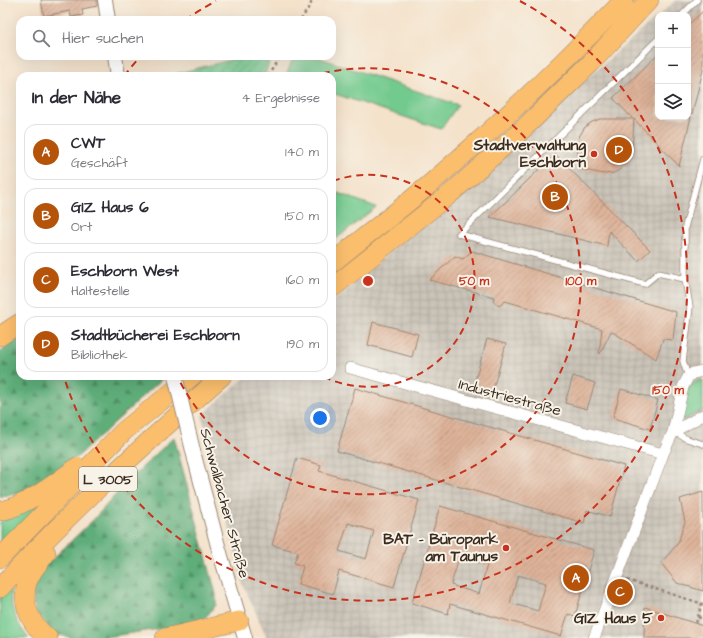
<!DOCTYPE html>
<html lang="de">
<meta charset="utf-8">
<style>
:root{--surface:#fff;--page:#f7f7f7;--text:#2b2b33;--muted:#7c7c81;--line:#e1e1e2;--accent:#b45309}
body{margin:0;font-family:"Architects Daughter",sans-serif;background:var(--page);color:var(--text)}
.controls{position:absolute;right:12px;top:12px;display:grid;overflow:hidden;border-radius:8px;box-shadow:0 4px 16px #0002}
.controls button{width:36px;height:36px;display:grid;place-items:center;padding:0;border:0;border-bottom:1px solid var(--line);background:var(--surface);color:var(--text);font:20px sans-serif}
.you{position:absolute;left:320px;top:418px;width:14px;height:14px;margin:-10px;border:3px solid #fff;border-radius:50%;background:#1a73e8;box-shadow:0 0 0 6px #1a73e833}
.badge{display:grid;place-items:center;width:26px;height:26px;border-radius:50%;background:var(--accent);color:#fff;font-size:13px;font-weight:700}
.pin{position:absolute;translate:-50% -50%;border:2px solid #fff;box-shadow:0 1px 4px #0006}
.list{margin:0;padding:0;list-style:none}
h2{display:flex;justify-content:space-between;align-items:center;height:52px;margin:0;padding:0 16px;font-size:17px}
h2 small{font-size:13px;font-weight:400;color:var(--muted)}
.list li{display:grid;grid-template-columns:26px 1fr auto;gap:12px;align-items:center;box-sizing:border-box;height:56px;margin:0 8px 8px;padding:0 8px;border:1px solid var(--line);border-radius:12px}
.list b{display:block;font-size:15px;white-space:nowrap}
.list p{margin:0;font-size:13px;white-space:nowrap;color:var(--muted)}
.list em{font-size:13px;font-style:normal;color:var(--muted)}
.icon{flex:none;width:22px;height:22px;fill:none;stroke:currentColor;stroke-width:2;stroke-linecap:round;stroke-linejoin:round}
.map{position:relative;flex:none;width:703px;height:638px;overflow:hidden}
.search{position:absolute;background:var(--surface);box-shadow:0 4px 16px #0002;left:16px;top:16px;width:320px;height:44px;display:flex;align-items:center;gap:10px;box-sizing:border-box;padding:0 14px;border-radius:12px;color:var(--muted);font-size:15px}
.panel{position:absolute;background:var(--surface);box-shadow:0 4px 16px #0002;left:16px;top:72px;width:320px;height:308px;border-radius:12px}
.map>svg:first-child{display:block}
</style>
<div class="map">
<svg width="703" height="638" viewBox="0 0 703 638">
<defs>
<pattern id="industrial-grid" width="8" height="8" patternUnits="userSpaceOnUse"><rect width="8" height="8" fill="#cac3b8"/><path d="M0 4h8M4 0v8" fill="none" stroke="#aea89e"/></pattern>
<pattern id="forest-firs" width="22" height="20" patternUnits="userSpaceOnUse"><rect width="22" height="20" fill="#5eae7a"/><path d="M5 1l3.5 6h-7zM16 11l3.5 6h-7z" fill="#4f8e63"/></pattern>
<pattern id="garden-furrows" width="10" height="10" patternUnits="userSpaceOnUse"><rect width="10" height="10" fill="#73ca8f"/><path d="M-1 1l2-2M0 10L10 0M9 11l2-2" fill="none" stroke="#60a474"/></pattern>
<pattern id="building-hatch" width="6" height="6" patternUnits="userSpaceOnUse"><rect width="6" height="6" fill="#deb39a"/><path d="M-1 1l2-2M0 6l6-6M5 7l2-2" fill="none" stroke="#b5927d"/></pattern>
</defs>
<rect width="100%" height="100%" fill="#f7f3e8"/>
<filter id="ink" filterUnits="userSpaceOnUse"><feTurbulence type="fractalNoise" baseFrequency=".025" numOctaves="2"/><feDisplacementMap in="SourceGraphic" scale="8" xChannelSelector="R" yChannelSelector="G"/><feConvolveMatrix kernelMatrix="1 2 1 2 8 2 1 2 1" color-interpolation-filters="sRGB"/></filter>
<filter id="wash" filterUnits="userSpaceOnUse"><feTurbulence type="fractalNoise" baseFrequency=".012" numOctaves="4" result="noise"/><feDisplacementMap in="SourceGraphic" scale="16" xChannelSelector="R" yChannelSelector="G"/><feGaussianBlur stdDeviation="0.9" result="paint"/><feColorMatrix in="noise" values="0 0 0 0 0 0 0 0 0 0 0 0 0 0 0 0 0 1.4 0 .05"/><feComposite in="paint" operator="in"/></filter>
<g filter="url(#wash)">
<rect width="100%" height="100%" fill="#f4e2cb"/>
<path fill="url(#industrial-grid)" d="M676,0H703V638H267L243,584L202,415L247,376H332V302L658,16V117H688V15H659Z"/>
<path fill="#73ca8f" stroke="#577a56" d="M294,56H314L458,105L441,129L332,93V76H286Z
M332,191L376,207L332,242Z
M700,381H703V410L683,420C684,406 683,385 700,381Z
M61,486L0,546V522L26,509Z
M15,580C14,583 11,588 11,592C9,607 19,628 29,638H0V598Z"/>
<path fill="url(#forest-firs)" stroke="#4c6c4c" d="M20,338V376H163V378L63,470L21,493L0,497V352Z
M174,437L216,594V605L205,618L180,626L98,638H74L54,634L35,612L31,581L42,569L93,520L129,480Z"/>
<path fill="url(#garden-furrows)" stroke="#577a56" d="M246,56H272L264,76H167Z"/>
<g id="blocks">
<path fill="url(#building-hatch)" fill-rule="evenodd" d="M41,0H97V6L82,9L83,15L71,17L70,11L44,16Z
M703,11V70L692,114L688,113V25Z
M658,54V117H691L679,166L634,119L632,153L628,161L622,168L614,173L604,174L579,169L577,143L580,135L585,127L592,122L600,119H633L613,98Z
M555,154L650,250L638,261L609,231L607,246L490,217Z
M472,251L676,312L673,340L663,339L656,359L611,331L600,354L599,353L602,329L505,301L499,306L493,301L494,297L429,280L455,256L463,259Z
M373,322L418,334L412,357L368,345Z
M487,339L506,344L492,392L473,387Z
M573,376L595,383L587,409L565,403Z
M355,388L624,466L610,517L587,510L584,523L337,451Z
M621,389L658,400L650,429L613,418Z
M297,458L321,465L319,471L419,500L394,587L339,571L333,594L298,584L303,566L294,563L298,552L272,545ZM348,523L374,531L366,559L339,551Z
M703,492V591L677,583L661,563L678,543L685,522L680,499Z
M440,506L594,550L575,616L568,614L561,636L450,604L448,614L412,603ZM459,557L487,565L479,594L451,585ZM518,575L546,583L538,611L510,603Z
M645,607L703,626V638H644Z"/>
</g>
</g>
<g filter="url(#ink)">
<use href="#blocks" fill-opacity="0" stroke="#988674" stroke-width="1"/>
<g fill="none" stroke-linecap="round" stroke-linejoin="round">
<g stroke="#988674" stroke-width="7">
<path id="service" d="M682,15L697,0
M658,39L459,234L645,284L658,273L685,279
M688,377L683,361L690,307L685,279V227L703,159
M674,432L687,439L703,444"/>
</g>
<g stroke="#988674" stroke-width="12">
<path id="minor" d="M350,368L663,454
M673,432L703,415
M594,638L663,454L673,432L683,387L688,377L693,373L703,371"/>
</g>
<g stroke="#988674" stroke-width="16">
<path id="tertiary" d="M105,0L108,20
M115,56L118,76
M195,459L218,546L245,638"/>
</g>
<g stroke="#988674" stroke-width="20">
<path id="trunk" d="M332,263C367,234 404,207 438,177C503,121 565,62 624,0
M332,288L450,194L523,129L591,63L649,0
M0,336L20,323
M0,511C22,508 59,481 77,467
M46,553C41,560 35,567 31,574C18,597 28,623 48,638
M0,558L124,431L192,376
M0,588C69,512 145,444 222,376
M165,638L239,621"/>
</g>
<path stroke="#988674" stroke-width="2.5" stroke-dasharray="3 3" stroke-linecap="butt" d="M301,20L313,0
M268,76L280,56
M627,580L703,604
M698,617L703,619
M696,623L702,603"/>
<use href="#service" stroke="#fff" stroke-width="5.5"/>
<use href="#minor" stroke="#fff" stroke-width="11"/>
<use href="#tertiary" stroke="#fff" stroke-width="14"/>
<use href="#trunk" stroke="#fabe6d" stroke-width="19"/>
<g stroke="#988674" stroke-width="16" stroke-linecap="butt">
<path id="tertiary-bridge" d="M175,376L195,459"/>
</g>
<use href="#tertiary-bridge" stroke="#fff" stroke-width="14"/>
</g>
</g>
<g fill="none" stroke="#c8321e" stroke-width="2" stroke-dasharray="7 5">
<path d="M333 181A106 106 0 1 1 322 376"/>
<path d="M311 76A213 213 0 1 1 177 376"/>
<path d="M124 76A319 319 0 0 1 140 57M185 20A319 319 0 0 1 216 1M520 1A319 319 0 1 1 64 377"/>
</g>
<g fill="#c8321e" stroke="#f7f3e8" stroke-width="1.5">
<circle cx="594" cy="154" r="4"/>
<circle cx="506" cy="548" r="4"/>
<circle cx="661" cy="618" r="4"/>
</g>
<g text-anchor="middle" stroke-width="4" stroke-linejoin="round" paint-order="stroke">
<rect fill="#f7f3e8" stroke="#73665b" stroke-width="1" x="79" y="467" width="58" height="24" rx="3"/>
<g font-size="14" font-weight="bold" fill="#3b2a1e">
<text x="108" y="484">L 3005</text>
</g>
<g font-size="15" font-weight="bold" fill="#3b2a1e" stroke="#f7f3e8" text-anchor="end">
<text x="586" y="150">Stadtverwaltung<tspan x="586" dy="17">Eschborn</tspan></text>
<text x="498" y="544">BAT - Büropark<tspan x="498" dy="17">am Taunus</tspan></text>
<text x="653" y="623">GIZ Haus 5</text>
</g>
<g font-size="15" fill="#3b2a1e" stroke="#f7f3e8">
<text transform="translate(510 397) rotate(15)" y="5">Industriestraße</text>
<text transform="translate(225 503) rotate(75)" y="5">Schwalbacher Straße</text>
</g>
</g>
<circle cx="368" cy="281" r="6" fill="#c8321e" stroke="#f7f3e8" stroke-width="2"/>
<g font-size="12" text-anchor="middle" font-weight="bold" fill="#c8321e" stroke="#f7f3e8" stroke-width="4" stroke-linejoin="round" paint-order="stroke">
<text x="474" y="285">50 m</text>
<text x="581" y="285">100 m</text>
<text x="668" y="394">150 m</text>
</g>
</svg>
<div class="controls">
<button>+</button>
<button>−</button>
<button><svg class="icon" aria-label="layers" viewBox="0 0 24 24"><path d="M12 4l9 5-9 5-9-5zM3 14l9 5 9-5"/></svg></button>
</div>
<div class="you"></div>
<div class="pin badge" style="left:576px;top:578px">A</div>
<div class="pin badge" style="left:555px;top:197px">B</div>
<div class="pin badge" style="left:620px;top:592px">C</div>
<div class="pin badge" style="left:619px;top:150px">D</div>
<div class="search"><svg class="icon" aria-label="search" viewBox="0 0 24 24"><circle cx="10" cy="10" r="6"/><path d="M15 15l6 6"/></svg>Hier suchen</div>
<section class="panel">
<h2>In der Nähe<small>4 Ergebnisse</small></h2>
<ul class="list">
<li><span class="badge">A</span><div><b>CWT</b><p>Geschäft</p></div><em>140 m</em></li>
<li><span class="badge">B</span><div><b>GIZ Haus 6</b><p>Ort</p></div><em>150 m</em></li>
<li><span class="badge">C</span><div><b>Eschborn West</b><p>Haltestelle</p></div><em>160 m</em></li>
<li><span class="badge">D</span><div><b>Stadtbücherei Eschborn</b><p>Bibliothek</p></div><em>190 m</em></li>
</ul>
</section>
</div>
